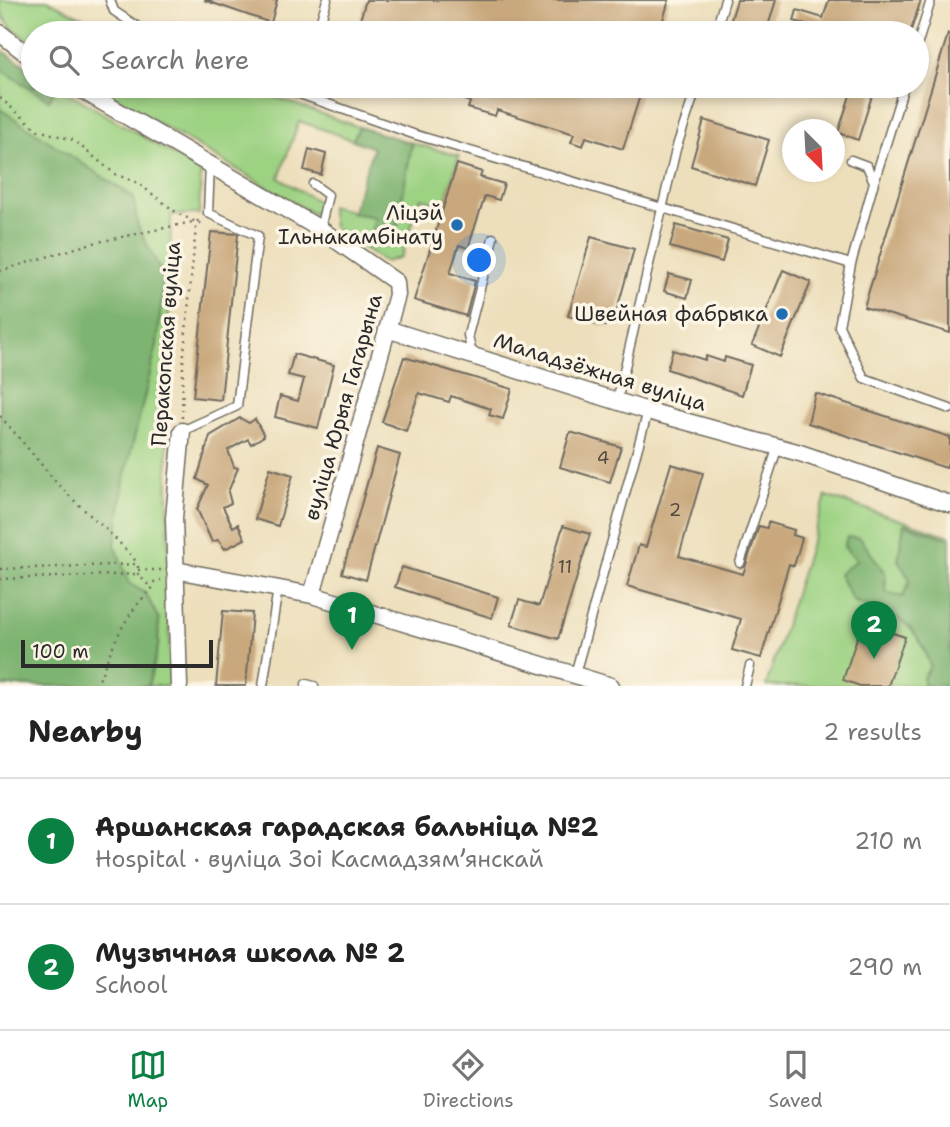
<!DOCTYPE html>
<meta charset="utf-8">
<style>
:root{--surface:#fff;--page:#f2f2f2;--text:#222;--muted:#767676;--line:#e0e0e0;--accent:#0b8043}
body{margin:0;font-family:"Shantell Sans",sans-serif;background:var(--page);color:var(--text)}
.compass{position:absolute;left:782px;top:119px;width:63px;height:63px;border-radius:50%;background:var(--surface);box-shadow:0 4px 10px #0003;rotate:156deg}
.scale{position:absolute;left:21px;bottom:18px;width:192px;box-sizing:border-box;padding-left:7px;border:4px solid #2b2b2b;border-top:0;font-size:19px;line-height:24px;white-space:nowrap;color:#2b2b2b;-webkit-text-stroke:5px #fcf5e5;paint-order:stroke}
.you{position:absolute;left:480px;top:261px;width:24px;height:24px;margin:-18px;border:5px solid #fff;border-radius:50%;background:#1a73e8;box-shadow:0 0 0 10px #1a73e833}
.badge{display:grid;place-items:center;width:46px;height:46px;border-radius:50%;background:var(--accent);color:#fff;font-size:23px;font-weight:700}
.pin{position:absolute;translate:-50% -58px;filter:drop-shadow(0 2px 4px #0008)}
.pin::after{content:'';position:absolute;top:37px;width:24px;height:21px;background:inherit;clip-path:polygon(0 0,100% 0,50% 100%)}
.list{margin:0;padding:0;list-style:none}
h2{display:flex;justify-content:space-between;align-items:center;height:91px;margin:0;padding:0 28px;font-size:30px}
h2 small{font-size:23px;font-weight:400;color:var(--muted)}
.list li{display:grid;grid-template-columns:46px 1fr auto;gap:21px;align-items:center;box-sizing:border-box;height:126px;padding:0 28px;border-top:2px solid var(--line)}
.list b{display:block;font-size:26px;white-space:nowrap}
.list p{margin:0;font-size:23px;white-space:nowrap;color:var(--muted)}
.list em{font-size:23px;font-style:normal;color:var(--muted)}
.icon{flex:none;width:38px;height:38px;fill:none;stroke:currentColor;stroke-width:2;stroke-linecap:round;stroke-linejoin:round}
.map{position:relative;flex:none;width:950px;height:686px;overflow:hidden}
.search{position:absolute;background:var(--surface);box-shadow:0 4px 10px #0003;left:21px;right:21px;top:21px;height:77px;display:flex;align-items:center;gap:18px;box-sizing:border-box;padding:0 24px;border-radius:38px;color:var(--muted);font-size:26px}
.sheet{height:343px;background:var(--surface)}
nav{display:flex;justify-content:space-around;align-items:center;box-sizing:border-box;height:98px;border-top:2px solid var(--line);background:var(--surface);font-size:19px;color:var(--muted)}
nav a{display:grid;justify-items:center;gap:4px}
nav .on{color:var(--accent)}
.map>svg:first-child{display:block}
</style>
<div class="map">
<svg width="950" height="686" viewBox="0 0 950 686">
<rect width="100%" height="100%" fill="#fcf5e5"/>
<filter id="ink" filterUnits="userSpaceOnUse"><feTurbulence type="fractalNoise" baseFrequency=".0143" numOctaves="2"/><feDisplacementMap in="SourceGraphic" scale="14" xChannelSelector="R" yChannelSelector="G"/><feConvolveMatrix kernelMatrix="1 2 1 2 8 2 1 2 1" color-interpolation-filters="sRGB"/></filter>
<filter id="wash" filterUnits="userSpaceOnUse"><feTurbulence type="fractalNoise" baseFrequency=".00686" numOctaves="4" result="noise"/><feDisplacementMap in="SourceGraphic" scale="28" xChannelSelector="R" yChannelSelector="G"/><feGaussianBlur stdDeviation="1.57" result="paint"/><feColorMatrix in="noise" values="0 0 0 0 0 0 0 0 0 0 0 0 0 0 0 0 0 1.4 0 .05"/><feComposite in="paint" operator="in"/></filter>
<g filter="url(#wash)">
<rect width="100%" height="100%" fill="#eddfbc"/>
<path fill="#9dd283" stroke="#647e57" stroke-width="2" d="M0,0H47L114,33H33V43C15,30 0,24 0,0Z
M0,69L49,99L57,86L201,171L199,214L171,215L167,417L170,686H0Z
M94,86H243L359,127L353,140L299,121L279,178L322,204L314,214Z
M412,143L459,156L444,205L421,198L401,257L385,262L333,227L330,206L375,217L393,245Z
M826,496L950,536V686H766Z"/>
<path fill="#7eb471" stroke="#54704e" stroke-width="2" d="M0,49L33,71V86H57L49,100L0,69Z
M0,109L133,197L138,227L163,275V289L157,345L124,480L115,545L129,583L146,594L159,620L158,647L148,686H0Z
M359,127L412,143L394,245L370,236L375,217L352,213L373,148L353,140Z
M904,524L950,539V686H925L923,678L930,666C914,617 898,618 853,601L839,574L857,560L844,547L847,537L860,538L885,573L886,592L903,597L910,580L898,560Z"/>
<g id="blocks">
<path fill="#c9a87d" d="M204,0H277L271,23Z
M366,0H669L659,33H356Z
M737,0H776L766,33H732L734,28L729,26Z
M829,0H921L910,33H818L820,28L794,21L797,10L823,18Z
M948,34L950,35V333L864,307Z
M426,86H643L623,149L586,137L583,146L571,142L574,134L497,110L495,116L468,108L470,102Z
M853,86H875L858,140L838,133Z
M704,120L769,140L755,186L691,166Z
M309,149L326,154L321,175L304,170Z
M457,164L482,172L480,177L504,184L499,200L485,196L468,248L459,245L450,273L475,281L466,316L414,300Z
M676,225L728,240L722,262L670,247Z
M211,232L238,234L221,400L193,397Z
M591,237L634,249L615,317L609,315L605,326L568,316Z
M783,270L811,282L780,357L752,345Z
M669,274L692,280L687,298L664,291Z
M673,350L705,360L706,356L724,362L725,357L751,365L742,395L667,369Z
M294,354L334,365L318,428L275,417L280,396L298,401L304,379L288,375Z
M404,357L512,389L503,419L489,415L491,409L451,396L449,402L419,393L406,431L382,422Z
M815,393L950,437V456L946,468L808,423Z
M240,418L249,423L255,419L264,436L251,444L248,439L228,450L234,467L238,468L228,492L231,503L223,507L233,527L238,524L245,539L225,549L218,540L212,542L197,509L208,485L197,479L210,436Z
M570,432L621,447L610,482L560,467Z
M377,448L400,455L366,580L342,573Z
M671,464L703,473L679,556L743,574L759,526L767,528L768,522L794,530L793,535L802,538L794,566L789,564L761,658L732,650L741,619L627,586L639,545L646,547Z
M270,468L293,475L278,526L255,519Z
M563,526L590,534L558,639L511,625L519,600L539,606Z
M402,567L498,597L492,618L395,587Z
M223,611L252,613L246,686H216Z
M862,623L905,637L888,686H860L843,680Z"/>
</g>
</g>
<g filter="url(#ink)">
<use href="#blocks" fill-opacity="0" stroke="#6f6a5e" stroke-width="2"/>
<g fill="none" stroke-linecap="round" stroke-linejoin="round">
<g stroke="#6f6a5e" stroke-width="11">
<path id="lane" d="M110,0L114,11L147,33
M317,33L327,0
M715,33L725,0
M917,46L931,0
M277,86L413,134L851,264
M307,96L308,86
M851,160L867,166L874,182L851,264L839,326L864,378L950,409
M874,182L904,86
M313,184L328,195L320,229
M472,355L468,335L493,238
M617,401L676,149L697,86
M182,431L237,406L258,236L208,213L210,164
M740,563L778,446
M575,674L648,411
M306,684L314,686
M263,686L278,588
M745,686L750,666"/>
</g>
<g stroke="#6f6a5e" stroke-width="19">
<path id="street" d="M0,33L33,59
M75,86L320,229L396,282L397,295L312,595
M387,329L648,411L800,453L950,504
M175,570L312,595L611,686
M179,686L174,518L182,431"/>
</g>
<path stroke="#6f6a5e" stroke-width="2.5" stroke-dasharray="2 5" stroke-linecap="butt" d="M0,98L38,130L73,140L115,174L138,183L177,213L196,222
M0,271L89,244L202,220
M0,416C16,434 31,452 46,470C72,504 110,528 138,564
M182,418L183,363L196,227L202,221
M0,569L138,564V574L147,584L161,580
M138,570H163
M0,579L138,574
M97,686C111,648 125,612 156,585"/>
<use href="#lane" stroke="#fff" stroke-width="8"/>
<use href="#street" stroke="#fff" stroke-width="16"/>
</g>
</g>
<g fill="#1f6fb2" stroke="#fcf5e5" stroke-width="2.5">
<circle cx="457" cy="225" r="7"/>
<circle cx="782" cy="314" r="7"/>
</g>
<g text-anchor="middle" stroke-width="7" stroke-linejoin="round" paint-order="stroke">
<g font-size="18" fill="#524a40">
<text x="603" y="464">4</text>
<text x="675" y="516">2</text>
<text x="565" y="573">11</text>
</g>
<g font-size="21" fill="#2b2b2b" stroke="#fcf5e5" text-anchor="end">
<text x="443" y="220">Ліцэй<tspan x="443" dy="24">Ільнакамбінату</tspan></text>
<text x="768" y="321">Швейная фабрыка</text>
</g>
<g font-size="21" fill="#2b2b2b" stroke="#fcf5e5">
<text transform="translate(166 344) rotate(-86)" y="7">Перакопская вуліца</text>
<text transform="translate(600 372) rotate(17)" y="7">Маладзёжная вуліца</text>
<text transform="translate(343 407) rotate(-74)" y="7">вуліца Юрыя Гагарына</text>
</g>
</g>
</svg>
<svg class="compass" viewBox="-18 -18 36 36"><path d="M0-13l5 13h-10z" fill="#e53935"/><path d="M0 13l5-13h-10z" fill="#767676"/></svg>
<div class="scale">100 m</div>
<div class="you"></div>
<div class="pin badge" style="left:352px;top:650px">1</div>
<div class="pin badge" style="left:874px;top:659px">2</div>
<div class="search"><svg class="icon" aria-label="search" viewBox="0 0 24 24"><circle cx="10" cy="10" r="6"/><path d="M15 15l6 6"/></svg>Search here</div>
</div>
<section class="sheet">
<h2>Nearby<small>2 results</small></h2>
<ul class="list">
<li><span class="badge">1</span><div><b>Аршанская гарадская бальніца №2</b><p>Hospital · вуліца Зоі Касмадзямʼянскай</p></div><em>210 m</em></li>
<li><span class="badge">2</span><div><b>Музычная школа № 2</b><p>School</p></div><em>290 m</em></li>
</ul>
</section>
<nav>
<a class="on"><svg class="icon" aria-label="map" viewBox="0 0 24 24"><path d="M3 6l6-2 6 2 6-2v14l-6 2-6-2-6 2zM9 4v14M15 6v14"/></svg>Map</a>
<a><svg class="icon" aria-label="directions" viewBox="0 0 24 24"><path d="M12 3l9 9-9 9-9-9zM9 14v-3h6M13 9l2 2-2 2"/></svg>Directions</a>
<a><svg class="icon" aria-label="saved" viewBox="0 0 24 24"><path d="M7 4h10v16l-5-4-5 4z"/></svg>Saved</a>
</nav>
